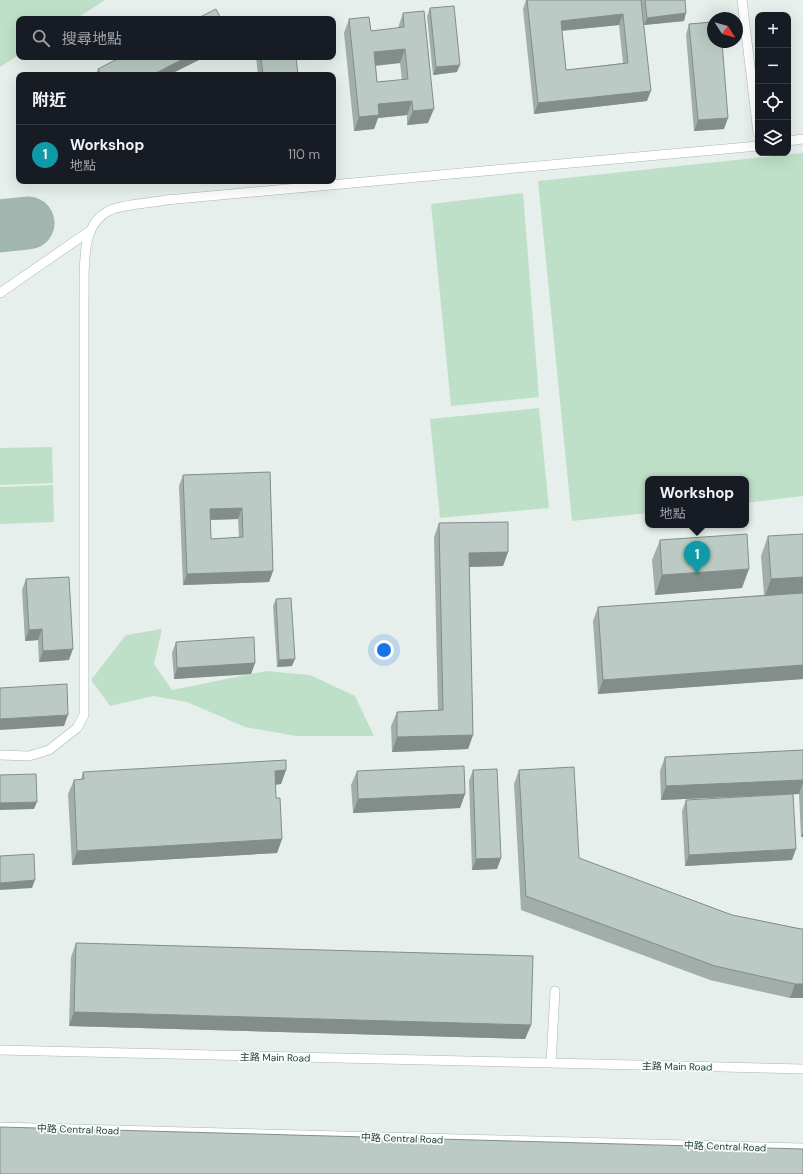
<!DOCTYPE html>
<html lang="zh-TW">
<meta charset="utf-8">
<style>
:root{--surface:#171b24;--page:#242831;--text:#f1f3f6;--muted:#9ea1a6;--line:#363941;--accent:#f4845f}
body{margin:0;font-family:"DM Sans","Noto Sans TC",sans-serif;background:var(--page);color:var(--text)}
.controls{position:absolute;right:12px;top:12px;display:grid;overflow:hidden;border-radius:8px;box-shadow:0 4px 16px #0002}
.controls button{width:36px;height:36px;display:grid;place-items:center;padding:0;border:0;border-bottom:1px solid var(--line);background:var(--surface);color:var(--text);font:20px sans-serif}
.compass{position:absolute;left:707px;top:12px;width:36px;height:36px;border-radius:50%;background:var(--surface);box-shadow:0 4px 16px #0002;rotate:126deg}
.you{position:absolute;left:384px;top:650px;width:14px;height:14px;margin:-10px;border:3px solid #fff;border-radius:50%;background:#1a73e8;box-shadow:0 0 0 6px #1a73e833}
.badge{display:grid;place-items:center;width:26px;height:26px;border-radius:50%;background:var(--accent);color:#fff;font-size:13px;font-weight:700}
.pin{position:absolute;translate:-50% -33px;filter:drop-shadow(0 1px 2px #0008)}
.pin::after{content:'';position:absolute;top:21px;width:14px;height:12px;background:inherit;clip-path:polygon(0 0,100% 0,50% 100%)}
.popup{position:absolute;left:645px;top:476px;width:104px;height:52px;box-sizing:border-box;display:grid;place-content:center;border-radius:8px;background:var(--surface);filter:drop-shadow(0 1px 3px #0005);font-size:13px;white-space:nowrap;color:var(--muted)}
.popup b{font-size:15px;color:var(--text)}
.popup::after{content:'';position:absolute;left:50%;top:100%;margin-left:-8px;border:8px solid transparent;border-top-color:var(--surface)}
.list{margin:0;padding:0;list-style:none}
h2{display:flex;justify-content:space-between;align-items:center;height:52px;margin:0;padding:0 16px;font-size:17px}
h2 small{font-size:13px;font-weight:400;color:var(--muted)}
.list li{display:grid;grid-template-columns:26px 1fr auto;gap:12px;align-items:center;box-sizing:border-box;height:60px;padding:0 16px;border-top:1px solid var(--line)}
.list b{display:block;font-size:15px;white-space:nowrap}
.list p{margin:0;font-size:13px;white-space:nowrap;color:var(--muted)}
.list em{font-size:13px;font-style:normal;color:var(--muted)}
.icon{flex:none;width:22px;height:22px;fill:none;stroke:currentColor;stroke-width:2;stroke-linecap:round;stroke-linejoin:round}
.map{position:relative;flex:none;width:803px;height:1174px;overflow:hidden}
.search{position:absolute;background:var(--surface);box-shadow:0 4px 16px #0002;left:16px;top:16px;width:320px;height:44px;display:flex;align-items:center;gap:10px;box-sizing:border-box;padding:0 14px;border-radius:8px;color:var(--muted);font-size:15px}
.panel{position:absolute;background:var(--surface);box-shadow:0 4px 16px #0002;left:16px;top:72px;width:320px;height:112px;border-radius:8px}
.map>svg:first-child{display:block}
</style>
<div class="map">
<svg width="803" height="1174" viewBox="0 0 803 1174">
<rect width="100%" height="100%" fill="#e6efeb"/>
<path fill="#bfe0c8" d="M0,0H105L76,19H19V55L0,67Z
M803,153V496L746,503V479H648V513L572,521L538,181Z
M523,193L539,397L451,406L431,204Z
M539,408L549,508L440,518L430,419Z
M52,447L53,483L0,485V448Z
M53,485L54,522L0,524V487Z
M162,629L154,664L172,690L266,671L310,675L355,696L374,736H296L245,727L187,702L153,696L110,706L91,680L126,635Z"/>
<g fill="none" stroke-linecap="round" stroke-linejoin="round">
<path stroke="#a2b6b0" stroke-width="53" d="M0,226L28,223"/>
<g stroke="#a8b8b2" stroke-width="10">
<path id="service" d="M742,0L758,133
M788,141L803,139
M0,293L91,230
M0,755L29,756L49,750L77,728L84,715V300C85,269 78,219 116,208C131,204 150,203 166,200L758,146
M0,1050L803,1069
M551,1063L555,991
M0,1127L803,1148"/>
</g>
<use href="#service" stroke="#fff" stroke-width="9"/>
</g>
<path fill="#a1aea9" fill-rule="evenodd" d="M526,0H685L684,21L644,25L647,101L534,114L523,9ZM619,25L623,63L566,70L562,31Z
M430,8L457,72L433,75L427,16Z
M403,13L428,123L407,125V115L378,118L374,129L354,131L344,33L349,19L371,31L398,28ZM400,63L402,80L377,82L376,66Z
M689,24L724,129L694,131L686,35Z
M256,57H296L298,75H258Z
M98,69L169,75H95Z
M270,472L273,571L269,582L183,585L179,486L183,475ZM238,519L239,538L211,539L210,520Z
M439,523L508,552L503,566L469,567L473,735L468,749L392,752L391,726L397,712L438,710L434,537Z
M768,536L803,679L598,694L593,621L598,607L764,595L761,556Z
M660,540L742,588L655,595L652,560Z
M26,579L69,660L39,662L38,640L25,641L22,590Z
M276,599L292,666L277,667L273,606Z
M176,642L255,663L251,674L174,679L172,653Z
M803,750V837H801L799,794L661,800L660,771L665,757Z
M286,770L281,784L275,785L276,798L282,839L277,853L72,865L68,794L74,780H81L83,772Z
M473,770L501,858L497,869L472,870L469,781Z
M519,770L579,858L732,915L801,929H803V998H790L710,980L521,910L514,784Z
M357,771L465,794L460,808L353,813L351,785Z
M686,800L792,860L685,866L682,811Z
M76,943L531,1025L525,1039L69,1026L71,957Z"/>
<path fill="#838d89" d="M686,13L684,21L644,25L647,18Z
M623,14L619,25L557,31L561,21Z
M405,49L400,63L369,66L374,52Z
M187,57H205L169,75H152Z
M460,65L457,72L433,75L436,67Z
M651,91L647,101L534,114L538,103Z
M412,101L407,115L378,118L374,129L354,131L359,117L378,104Z
M434,109L428,123L407,125L413,111Z
M728,118L724,129L694,131L698,120Z
M242,508L238,519L206,520L210,509Z
M508,552L503,566L464,567L469,553Z
M749,569L742,588L655,595L662,575Z
M273,571L269,582L183,585L187,574Z
M803,577V596L764,599L771,579Z
M42,629L38,640L25,641L29,630Z
M73,649L69,660L39,662L43,651Z
M295,659L292,666L277,667L279,660Z
M255,663L251,674L174,679L177,668Z
M803,665V679L598,694L603,680Z
M68,715L64,726L0,730V719Z
M473,735L468,749L392,752L397,737Z
M286,770L281,784L269,785L275,771Z
M803,780V783L799,794L661,800L666,786Z
M465,794L460,808L353,813L358,799Z
M37,802L34,809L0,810V803Z
M803,832V837H801Z
M282,839L277,853L72,865L77,851Z
M796,849L792,860L685,866L689,855Z
M501,858L497,869L472,870L476,859Z
M35,880L32,888L0,890V883Z
M795,984H803V998H790Z
M74,1012L531,1025L525,1039L69,1026Z"/>
<path fill="#bbcac4" stroke="#838d89" fill-rule="evenodd" d="M527,0H641L651,91L538,103ZM623,14L628,63L566,70L561,21Z
M645,0H685L686,13L647,18Z
M454,6L460,65L436,67L430,8Z
M216,9L221,19H196Z
M424,11L434,109L413,111L412,101L378,104L379,115L359,117L349,19L369,17L371,31L404,27L403,13ZM405,49L408,79L377,82L374,52Z
M713,22V42H722L728,118L698,120L689,24Z
M121,57H187L152,75H101L98,69Z
M261,57H296L298,75H263Z
M270,472L273,571L187,574L183,475ZM242,508L243,537L211,539L210,509Z
M508,522V552L469,553L473,735L397,737V712L443,710L439,523Z
M747,534L749,569L662,575L660,540Z
M803,534V577L771,579L768,536Z
M69,577L73,649L43,651L42,629L29,630L26,579Z
M803,593V665L603,680L598,607Z
M291,598L295,659L279,660L276,599Z
M254,637L255,663L177,668L176,642Z
M67,684L68,715L0,719V688Z
M803,750V780L666,786L665,757Z
M286,760V770L275,771L276,798H280L282,839L77,851L74,780L84,779L83,772Z
M464,766L465,794L358,799L357,771Z
M574,767L579,858L732,915L801,929H803V984H795L715,966L526,896L519,770Z
M497,769L501,858L476,859L473,770Z
M36,774L37,802L0,803V775Z
M793,794L796,849L689,855L686,800Z
M34,854L35,880L0,883V856Z
M76,943L533,956L531,1025L74,1012Z
M0,1127L803,1149V1174H0Z"/>
<g text-anchor="middle" stroke-width="3.5" stroke-linejoin="round" paint-order="stroke">
<g font-size="10" fill="#24423a" stroke="#f7fbf9">
<text transform="translate(275 1057) rotate(1)" y="4">主路 Main Road</text>
<text transform="translate(677 1066) rotate(1)" y="4">主路 Main Road</text>
<text transform="translate(78 1129) rotate(2)" y="4">中路 Central Road</text>
<text transform="translate(402 1138) rotate(2)" y="4">中路 Central Road</text>
<text transform="translate(725 1146) rotate(2)" y="4">中路 Central Road</text>
</g>
</g>
</svg>
<div class="controls">
<button>+</button>
<button>−</button>
<button><svg class="icon" aria-label="locate" viewBox="0 0 24 24"><circle cx="12" cy="12" r="6"/><path d="M12 2v4M12 18v4M2 12h4M18 12h4"/></svg></button>
<button><svg class="icon" aria-label="layers" viewBox="0 0 24 24"><path d="M12 4l9 5-9 5-9-5zM3 14l9 5 9-5"/></svg></button>
</div>
<svg class="compass" viewBox="-18 -18 36 36"><path d="M0-13l5 13h-10z" fill="#e53935"/><path d="M0 13l5-13h-10z" fill="#9ea1a6"/></svg>
<div class="you"></div>
<div class="pin badge" style="left:697px;top:574px;background:#0f9aa8">1</div>
<div class="popup"><b>Workshop</b>地點</div>
<div class="search"><svg class="icon" aria-label="search" viewBox="0 0 24 24"><circle cx="10" cy="10" r="6"/><path d="M15 15l6 6"/></svg>搜尋地點</div>
<section class="panel">
<h2>附近<small></small></h2>
<ul class="list">
<li><span class="badge" style="background:#0f9aa8">1</span><div><b>Workshop</b><p>地點</p></div><em>110 m</em></li>
</ul>
</section>
</div>
